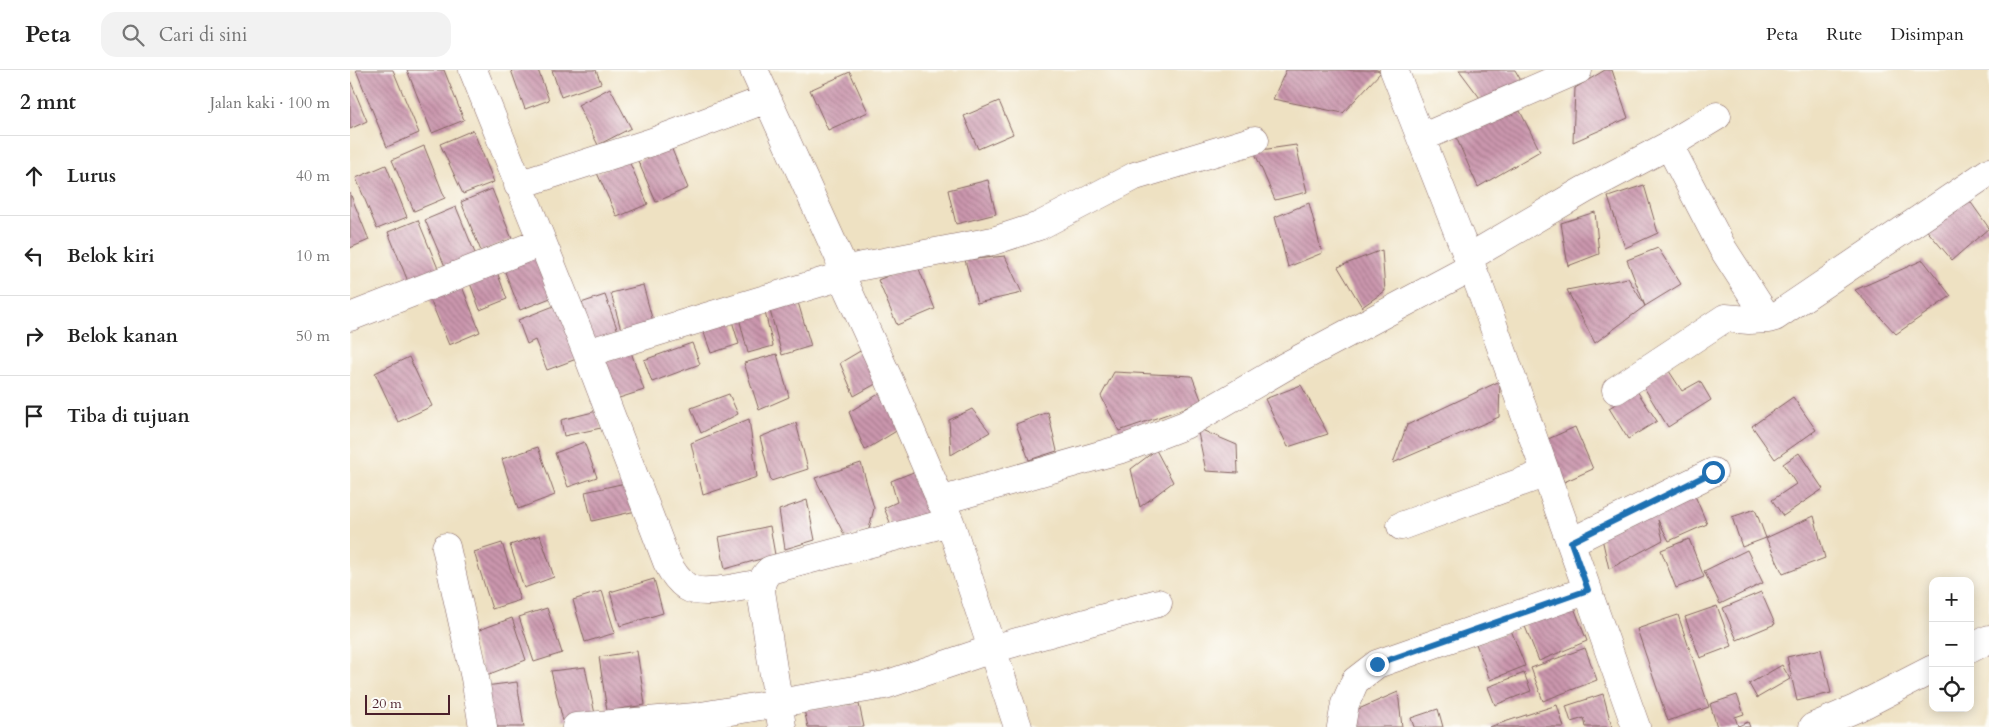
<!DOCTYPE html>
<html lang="id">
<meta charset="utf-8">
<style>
:root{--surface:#fff;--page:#f2f2f2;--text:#222;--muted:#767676;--line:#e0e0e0}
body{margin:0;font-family:Cardo,serif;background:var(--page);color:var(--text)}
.controls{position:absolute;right:15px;bottom:15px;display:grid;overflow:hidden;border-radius:10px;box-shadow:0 2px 12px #0003}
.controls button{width:45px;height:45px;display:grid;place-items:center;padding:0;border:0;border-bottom:1px solid var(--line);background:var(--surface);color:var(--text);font:25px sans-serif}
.scale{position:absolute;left:15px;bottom:12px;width:85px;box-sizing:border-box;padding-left:5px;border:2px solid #4a1f2b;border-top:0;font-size:14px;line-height:18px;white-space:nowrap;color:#4a1f2b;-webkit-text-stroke:4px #fdfcf7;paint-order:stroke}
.stop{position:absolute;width:15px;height:15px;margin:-11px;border:4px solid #1f6fb2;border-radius:50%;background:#fff}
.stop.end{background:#1f6fb2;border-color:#fff;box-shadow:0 1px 5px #0008}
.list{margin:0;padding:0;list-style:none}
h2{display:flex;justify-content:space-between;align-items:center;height:65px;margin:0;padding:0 20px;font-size:21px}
h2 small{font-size:16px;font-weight:400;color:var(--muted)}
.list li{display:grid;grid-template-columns:32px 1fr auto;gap:15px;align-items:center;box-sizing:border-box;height:80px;padding:0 20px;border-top:1px solid var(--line)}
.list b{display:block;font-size:19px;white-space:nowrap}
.list em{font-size:16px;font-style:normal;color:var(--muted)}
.icon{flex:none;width:28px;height:28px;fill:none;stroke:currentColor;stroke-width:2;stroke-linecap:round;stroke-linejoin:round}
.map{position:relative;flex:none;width:1639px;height:657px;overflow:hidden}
header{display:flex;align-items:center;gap:30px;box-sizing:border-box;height:70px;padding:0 25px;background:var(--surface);border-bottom:1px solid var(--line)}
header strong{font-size:24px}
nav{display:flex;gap:28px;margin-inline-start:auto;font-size:18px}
.search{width:350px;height:45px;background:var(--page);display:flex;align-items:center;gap:12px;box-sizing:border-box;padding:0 18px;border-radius:15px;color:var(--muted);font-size:19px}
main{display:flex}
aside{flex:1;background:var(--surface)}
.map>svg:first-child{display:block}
</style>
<header>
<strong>Peta</strong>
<div class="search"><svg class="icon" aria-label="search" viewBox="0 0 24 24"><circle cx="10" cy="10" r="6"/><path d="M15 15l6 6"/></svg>Cari di sini</div>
<nav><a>Peta</a><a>Rute</a><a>Disimpan</a></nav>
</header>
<main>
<aside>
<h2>2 mnt<small>Jalan kaki · 100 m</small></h2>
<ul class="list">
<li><svg class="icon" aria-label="ahead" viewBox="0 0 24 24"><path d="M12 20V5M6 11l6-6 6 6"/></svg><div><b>Lurus</b></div><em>40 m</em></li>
<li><svg class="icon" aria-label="left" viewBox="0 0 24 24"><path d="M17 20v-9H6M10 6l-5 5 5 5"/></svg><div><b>Belok kiri</b></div><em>10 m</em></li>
<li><svg class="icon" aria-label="right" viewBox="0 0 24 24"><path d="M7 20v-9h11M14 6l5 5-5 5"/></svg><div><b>Belok kanan</b></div><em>50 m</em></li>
<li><svg class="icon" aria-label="arrive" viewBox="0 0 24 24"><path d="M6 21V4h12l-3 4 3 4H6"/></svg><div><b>Tiba di tujuan</b></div></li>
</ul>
</aside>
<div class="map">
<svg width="1639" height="657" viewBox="0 0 1639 657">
<defs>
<pattern id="building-back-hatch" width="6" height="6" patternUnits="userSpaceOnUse" patternTransform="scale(1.25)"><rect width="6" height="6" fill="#ca96ad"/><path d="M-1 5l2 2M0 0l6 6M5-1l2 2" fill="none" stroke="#a67a8d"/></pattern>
</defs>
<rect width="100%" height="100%" fill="#fdfcf7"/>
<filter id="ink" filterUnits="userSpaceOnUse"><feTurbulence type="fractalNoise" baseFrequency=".02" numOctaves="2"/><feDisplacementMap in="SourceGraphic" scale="10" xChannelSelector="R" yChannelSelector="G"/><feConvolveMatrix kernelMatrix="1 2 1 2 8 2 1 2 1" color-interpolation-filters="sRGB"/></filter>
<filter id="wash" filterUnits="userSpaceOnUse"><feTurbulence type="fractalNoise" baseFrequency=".0096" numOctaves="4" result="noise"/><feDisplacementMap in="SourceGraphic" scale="20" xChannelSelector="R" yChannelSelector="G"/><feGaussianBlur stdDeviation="1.12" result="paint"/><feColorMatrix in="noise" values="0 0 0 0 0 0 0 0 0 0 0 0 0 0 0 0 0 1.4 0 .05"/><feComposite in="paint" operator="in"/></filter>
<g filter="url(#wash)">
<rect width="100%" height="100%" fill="#eee1c2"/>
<g id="blocks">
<path fill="url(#building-back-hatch)" d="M6,0H43L69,63L37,77Z
M57,0H94L114,50L82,63Z
M161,0H188L199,30L175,39Z
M202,0H246L251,13L211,27Z
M936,0H1027L1031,2L993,43L923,29Z
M1109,0H1165L1173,14L1133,32Z
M1255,0H1262L1278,48L1223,72L1225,18Z
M500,2L518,42L478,60L460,20Z
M0,10L17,51L0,59Z
M260,18L281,58L248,75L228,35Z
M649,31L663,64L628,79L614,46Z
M1170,41L1190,81L1128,117L1106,67Z
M123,60L144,112L113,124L90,74Z
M946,75L957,122L925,130L904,81Z
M74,76L95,128L64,141L42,90Z
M321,77L338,118L306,132L288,91Z
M278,89L298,134L267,147L247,103Z
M36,95L57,147L27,159L6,108Z
M638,110L646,144L606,154L598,120Z
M1294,115L1308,163L1275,178L1258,127Z
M142,119L162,169L131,181L111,132Z
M0,123L19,170L0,178Z
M1617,127L1639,158L1602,190L1574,157Z
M959,133L972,183L938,197L925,147Z
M106,137L127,188L97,201L75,150Z
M1245,142L1249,184L1218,196L1211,153Z
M68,150L89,201L59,214L38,162Z
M1308,178L1331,214L1295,236L1277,190Z
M1032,180L1035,221L1012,237L988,197Z
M191,182L208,225L170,240L153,197Z
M655,186L672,223L627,233L615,190Z
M1573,190L1601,226L1546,264L1505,220Z
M567,194L585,239L547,255L528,210Z
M147,202L157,229L130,240L120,213Z
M1278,208L1295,236L1245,273L1217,220Z
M111,214L130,262L99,275L79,227Z
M293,215L305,259L273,267L261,223Z
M255,225L269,264L238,275L225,235Z
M447,229L461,276L432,285L419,237Z
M209,234L229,288L197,300L185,270L177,274L168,250Z
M414,238L423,276L398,283L388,244Z
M381,248L389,274L361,283L352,257Z
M342,273L350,294L302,312L294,290Z
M517,277L531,311L504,326L490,293Z
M281,282L294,320L260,331L248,293Z
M427,284L439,327L409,340L394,293Z
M59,287L82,336L48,352L25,303Z
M1317,298L1332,321L1350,311L1361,330L1318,357L1292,314Z
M764,302L842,306L852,332L769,361L751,326Z
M1150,311L1149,347L1043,393L1057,355Z
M951,315L978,364L938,377L915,329Z
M537,319L553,357L515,380L499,342Z
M1287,321L1307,351L1278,369L1259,338Z
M379,324L388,344L351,363L341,338Z
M1443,327L1466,360L1425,389L1402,356Z
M622,339L640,362L601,385L599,350Z
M247,341L251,358L214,366L211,350Z
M698,342L707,381L679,390L666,354Z
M399,349L407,407L353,425L341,373Z
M446,353L458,399L421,411L410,367Z
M1225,357L1243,399L1214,412L1196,370Z
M847,358L887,375L888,403L856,401Z
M234,372L247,407L218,417L205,383Z
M188,377L205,425L168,439L152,389Z
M806,380L823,412L790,437L781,399Z
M1449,383L1473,419L1433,446L1422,430L1446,414L1433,394Z
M511,393L524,438L519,459L496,468L465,408Z
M566,401L588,440L542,457L534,438L547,432L541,411Z
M280,412L286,441L242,451L235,422Z
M1343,421L1357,454L1319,471L1308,450L1313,470L1259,499L1251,464Z
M457,430L465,470L435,479L429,440Z
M1405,439L1416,468L1392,477L1382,447Z
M1464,446L1475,488L1433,504L1416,468Z
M420,456L425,485L375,499L369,467Z
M190,465L204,507L174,518L160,475Z
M1339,469L1354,507L1326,518L1311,480Z
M152,473L170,530L142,539L124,482Z
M1397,480L1413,513L1370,534L1354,501Z
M304,509L313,543L270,556L260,522Z
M252,521L265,563L235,572L223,530Z
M1411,522L1425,554L1387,570L1373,538Z
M1223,535L1237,571L1189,591L1174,554Z
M1367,536L1382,576L1350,588L1335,547Z
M197,538L212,583L184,592L169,547Z
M1328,545L1359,637L1318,651L1287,559Z
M162,548L176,590L134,606L121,563Z
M1161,560L1175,596L1140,610L1126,574Z
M1235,578L1247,610L1193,631L1181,598Z
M1471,579L1481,623L1447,631L1437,587Z
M287,581L295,635L257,641L249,587Z
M1432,595L1440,609L1407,628L1399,614Z
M235,597L245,644L213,651L201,601Z
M1174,603L1181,621L1145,635L1138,617Z
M167,612L174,657H141L135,616Z
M1048,622L1052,657H1001L997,644Z
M1253,624L1262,657H1236L1234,648L1221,652L1216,636Z
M1387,625L1394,644L1385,647L1388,656L1398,652L1400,657H1367L1360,634Z
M509,634L514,657H458L454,640Z
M1207,635L1214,657H1139Z
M1088,639L1093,657H1064L1061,648Z"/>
</g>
</g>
<g filter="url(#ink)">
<use href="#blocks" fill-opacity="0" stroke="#836360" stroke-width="1"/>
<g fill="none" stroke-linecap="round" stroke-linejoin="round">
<g stroke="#836360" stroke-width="29">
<path id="minor" d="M123,0L237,283L317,492C322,502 327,510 337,517C352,527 393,516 411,513
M1044,0L1130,218L1286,657
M1071,68L1228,0
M1319,75L1373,179L1418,249
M168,115L302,72L417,29
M1118,188L1234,120L1319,75L1367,46
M492,200L643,171L689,156L785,106L905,70
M490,203L540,312L600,452L668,657
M0,247L192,172
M237,283L482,209L492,200L489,187L404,0
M1266,320L1375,248L1399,250L1418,249L1425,247L1639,102
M590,431L775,378L835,355L936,296L1122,197
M1051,456L1196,403
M1221,472L1363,402
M96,477L125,608L133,657
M1620,579L1639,569
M226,657L345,647L535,615L642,579L808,533
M432,657L411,521C411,512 413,507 420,500L600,452
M991,657L995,634L1005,611L1027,594L1238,520
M1463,657L1507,638L1583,599"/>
</g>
<use href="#minor" stroke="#fff" stroke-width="28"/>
</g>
</g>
<g fill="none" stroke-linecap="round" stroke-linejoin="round" filter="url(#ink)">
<path stroke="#1f6fb2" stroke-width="6" d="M1027,594L1238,520L1221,472L1363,402"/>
</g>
</svg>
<div class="controls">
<button>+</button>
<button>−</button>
<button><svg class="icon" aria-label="locate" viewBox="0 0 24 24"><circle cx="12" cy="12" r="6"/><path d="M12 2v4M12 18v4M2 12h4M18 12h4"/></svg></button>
</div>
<div class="scale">20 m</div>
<div class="stop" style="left:1363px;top:402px"></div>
<div class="stop end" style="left:1027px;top:594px"></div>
</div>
</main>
